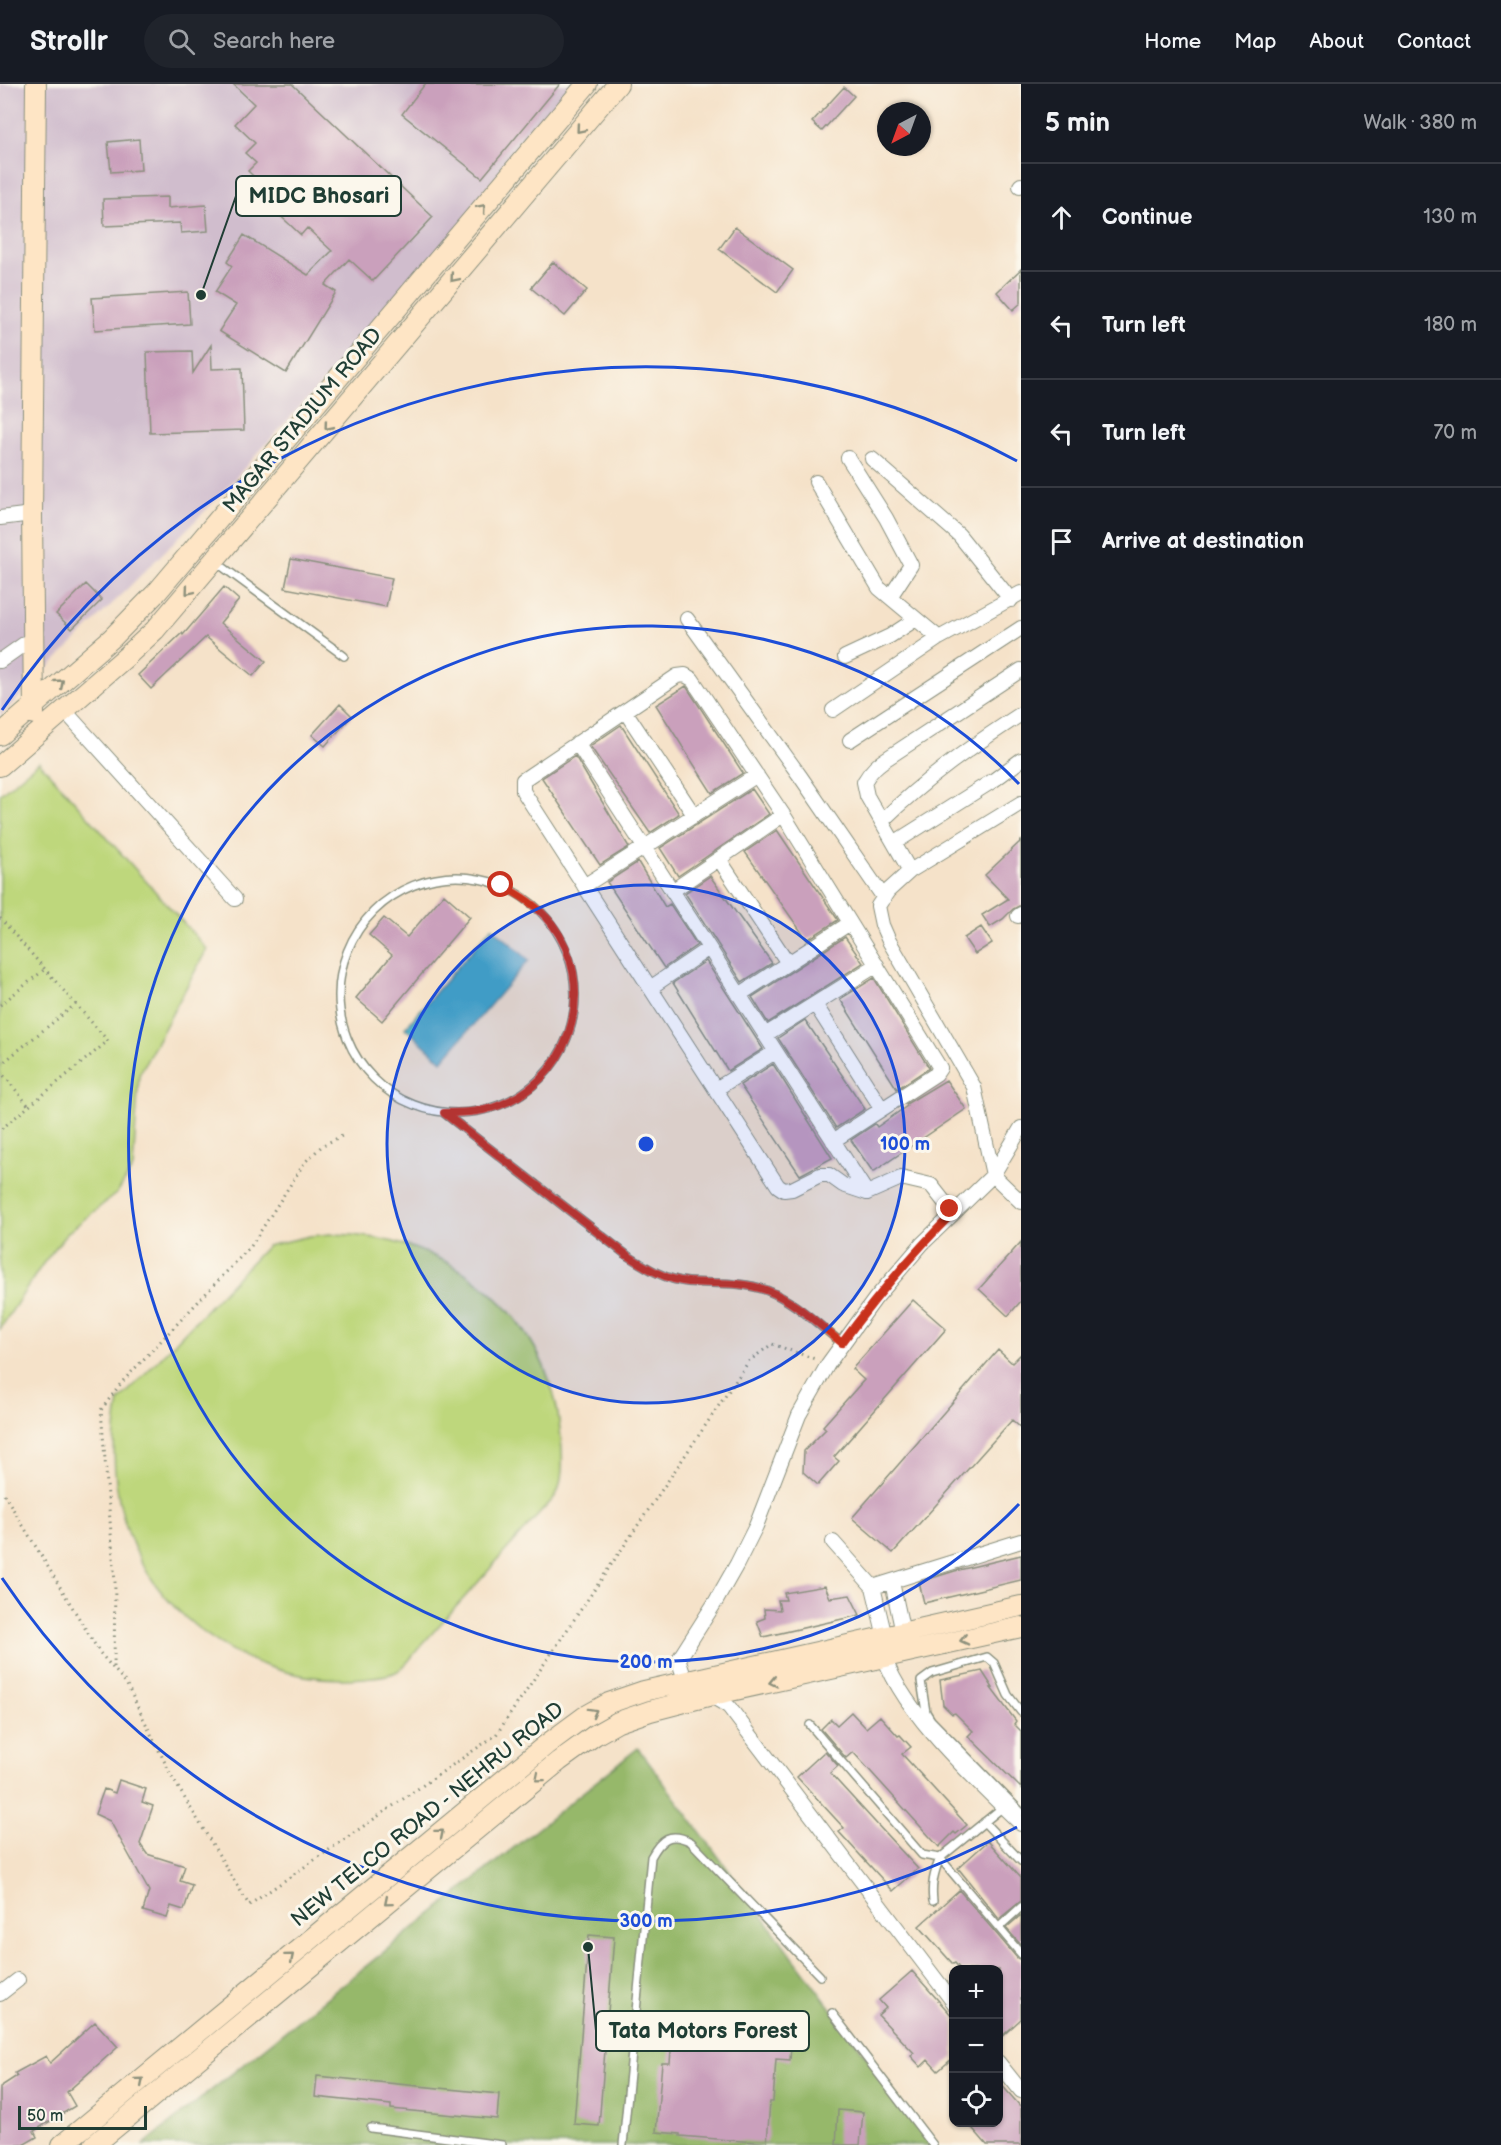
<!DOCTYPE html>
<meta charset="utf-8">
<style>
:root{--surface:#171b24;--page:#20242c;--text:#f1f3f6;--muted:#9ea1a6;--line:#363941}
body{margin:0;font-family:"Balsamiq Sans",sans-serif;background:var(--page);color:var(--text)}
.controls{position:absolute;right:18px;bottom:18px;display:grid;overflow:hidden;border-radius:12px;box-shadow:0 2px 4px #0004}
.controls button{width:54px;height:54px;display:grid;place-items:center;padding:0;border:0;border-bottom:2px solid var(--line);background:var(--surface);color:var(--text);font:30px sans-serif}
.compass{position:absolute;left:877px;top:18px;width:54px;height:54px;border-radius:50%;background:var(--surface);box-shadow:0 2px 4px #0004;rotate:221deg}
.scale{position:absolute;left:18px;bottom:15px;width:129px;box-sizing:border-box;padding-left:6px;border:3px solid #1f3d34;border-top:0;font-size:16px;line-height:21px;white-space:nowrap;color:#1f3d34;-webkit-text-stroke:4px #fbf7ec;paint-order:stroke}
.stop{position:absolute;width:18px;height:18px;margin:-14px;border:4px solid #c8321e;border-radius:50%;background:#fff}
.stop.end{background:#c8321e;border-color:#fff;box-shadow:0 2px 6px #0008}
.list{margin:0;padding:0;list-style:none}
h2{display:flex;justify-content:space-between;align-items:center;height:78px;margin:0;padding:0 24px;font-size:26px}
h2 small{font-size:20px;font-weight:400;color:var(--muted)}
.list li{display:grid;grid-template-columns:39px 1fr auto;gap:18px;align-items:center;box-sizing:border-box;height:108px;padding:0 24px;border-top:2px solid var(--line)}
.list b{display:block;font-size:22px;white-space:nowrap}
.list em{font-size:20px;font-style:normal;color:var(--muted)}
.icon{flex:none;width:33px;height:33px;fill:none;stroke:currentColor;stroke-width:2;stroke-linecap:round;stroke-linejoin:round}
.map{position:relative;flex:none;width:1021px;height:2061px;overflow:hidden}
header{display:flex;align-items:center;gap:36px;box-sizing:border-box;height:84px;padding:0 30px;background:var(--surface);border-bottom:2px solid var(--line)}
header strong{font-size:28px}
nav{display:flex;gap:33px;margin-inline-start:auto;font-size:21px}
.search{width:420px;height:54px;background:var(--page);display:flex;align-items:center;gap:15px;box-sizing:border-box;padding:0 21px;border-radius:33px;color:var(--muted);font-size:22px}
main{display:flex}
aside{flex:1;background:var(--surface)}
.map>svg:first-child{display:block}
</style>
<header>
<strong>Strollr</strong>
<div class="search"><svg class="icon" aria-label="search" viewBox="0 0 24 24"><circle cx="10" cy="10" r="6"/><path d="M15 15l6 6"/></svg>Search here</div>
<nav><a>Home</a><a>Map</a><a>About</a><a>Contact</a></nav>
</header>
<main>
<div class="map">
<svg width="1021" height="2061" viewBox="0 0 1021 2061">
<rect width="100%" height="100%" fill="#fbf7ec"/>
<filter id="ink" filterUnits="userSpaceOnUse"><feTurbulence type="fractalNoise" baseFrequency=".0167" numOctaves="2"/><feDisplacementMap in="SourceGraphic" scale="12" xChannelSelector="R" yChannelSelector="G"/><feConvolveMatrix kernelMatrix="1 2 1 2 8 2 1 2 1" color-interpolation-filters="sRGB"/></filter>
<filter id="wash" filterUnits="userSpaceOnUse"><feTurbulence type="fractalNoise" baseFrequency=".008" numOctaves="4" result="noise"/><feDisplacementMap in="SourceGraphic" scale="24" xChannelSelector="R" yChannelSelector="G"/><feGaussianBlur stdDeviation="1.35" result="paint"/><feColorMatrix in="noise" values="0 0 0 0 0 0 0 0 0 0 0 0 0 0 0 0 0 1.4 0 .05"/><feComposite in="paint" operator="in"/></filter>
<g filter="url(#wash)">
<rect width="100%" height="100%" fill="#f5e2c9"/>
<path fill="#d0bdcd" d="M0,0H593L210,422L0,632Z"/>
<path fill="#bed77b" stroke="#6e8a58" stroke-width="1.5" d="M39,678L207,865L139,991L133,1084L117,1109L67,1149L42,1181L0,1245V710Z
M331,1150C441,1151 538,1218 558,1330C561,1352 566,1386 558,1407C556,1414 546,1422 541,1428C524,1447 506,1466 489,1486C466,1512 442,1538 419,1564C413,1571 405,1584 396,1588C388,1592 373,1593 364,1594C298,1600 235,1578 186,1534C124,1479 104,1396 119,1317L267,1162L310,1152Z"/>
<path fill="#96b86b" stroke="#5a7a50" stroke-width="1.5" d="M638,1664L932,2061H143Z"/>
<path fill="#44a8c4" stroke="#32727c" stroke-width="1.5" d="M492,843L529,876L442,977L405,944Z"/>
<g id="blocks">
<path fill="#caa0bc" d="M233,0H292L433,133L373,197L349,175L325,201L336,208L286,289L219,247L236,221L215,208L232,182L227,178L244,151L308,191L332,167L307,144L301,151L272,124L279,117L248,87L256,79L245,69L255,59L235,40L254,20Z
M425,0H560L482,94L402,30Z
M844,3L854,12L822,47L812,38Z
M139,55L141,86L111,88L108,58Z
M168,113V124L206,121L208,147L181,149L180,139L104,142L103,115Z
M735,143L793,186L777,208L719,165Z
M553,178L587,206L565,232L531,204Z
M1021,185V219L1013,226L997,208Z
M188,208L190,240L95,246L92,214Z
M211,261L212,285L242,284L244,346L150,349L147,268L192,267L193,289Z
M291,475L392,494L386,523L285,504Z
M86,500L102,516L72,545L56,530Z
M224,503L239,516L220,539L266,577L253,592L206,553L151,605L138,591L182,549L183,551Z
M686,602L743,689L712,709L656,621Z
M340,620L352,632L325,662L312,651Z
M621,641L679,730L650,749L590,662Z
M575,672L629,763L600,781L542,694Z
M752,705L769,730L678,792L660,764Z
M777,746L838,836L807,856L745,768Z
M1021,757V821L1013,825L1003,835L990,843L982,831L1008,815L985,791Z
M638,778L665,823L670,820L697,861L664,884L607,798Z
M710,792L772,879L742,898L685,809Z
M444,810L470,833L382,937L356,914L392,871L369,851L384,834L407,853Z
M981,843L992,859L975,870L964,854Z
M845,853L863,879L768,939L752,913Z
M706,877L763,965L728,987L673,899Z
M874,894L929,984L897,1005L840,915Z
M805,936L865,1025L836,1044L778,954Z
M773,980L832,1074L800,1091L740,1001Z
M946,996L966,1025L873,1088L851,1056L875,1040L877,1043L907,1022L906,1020Z
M1021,1158V1217L1008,1232L979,1205Z
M913,1216L946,1245L834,1373L839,1377L818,1401L803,1388L804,1367L826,1345L823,1342L864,1296L852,1285Z
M998,1266L1012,1279L1021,1270V1344L1012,1336L893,1469L852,1434Z
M1021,1471V1496L924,1519L919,1498L955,1487Z
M825,1502L830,1514L850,1511L860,1531L763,1553L757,1537L765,1534L764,1525L780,1526L778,1516H786L784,1509Z
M982,1587L993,1604H991L1016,1637L1014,1640L1021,1647V1704L968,1652L973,1647L955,1629L952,1630L943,1621L940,1596Z
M851,1628L866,1644L880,1632L898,1652L900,1651L911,1663L902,1670L967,1741L956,1750L954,1748L939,1763L853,1668L846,1674L821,1645L831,1635L837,1641Z
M825,1667L838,1682L830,1689L918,1785L893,1807L839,1748L844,1744L797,1693Z
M119,1696L146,1705L142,1718L153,1722L140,1760L147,1770L185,1782L180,1797L192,1801L184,1826L171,1822L167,1834L143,1827L149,1807L110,1737L95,1730L104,1705L115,1709Z
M988,1757L1021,1794V1817L999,1835L958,1784Z
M959,1806L1017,1874L1021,1876V1935L999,1955V1886H961L955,1879L953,1880L919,1842Z
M1021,1831V1861L1006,1844Z
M589,1851L614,1853L599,2042L574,2040Z
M912,1887L954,1934V1973L938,1987L928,1976L921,1983L911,1972L914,1969L878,1931L886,1924L879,1916Z
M95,1938L118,1963L67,2008L75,2022L34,2047L37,2053L23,2061H0V2003L17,1992L15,1989L46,1972L50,1979Z
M673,1941L792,1950L790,1976L776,1975L773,2018H770L767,2059L680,2052V2050L656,2048L662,1979H670Z
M317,1992L499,2010L497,2035L391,2025V2021L315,2013Z
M999,1998L1021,2023V2061H987L967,2038H999Z
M838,2026L863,2028L860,2061H836Z"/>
</g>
</g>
<g filter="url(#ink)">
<use href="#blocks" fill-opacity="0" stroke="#8a907e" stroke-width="1.5"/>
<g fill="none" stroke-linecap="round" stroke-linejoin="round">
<g stroke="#8a907e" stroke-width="10">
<path id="lane" d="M216,478L344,572
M339 911a118 118 0 1 1 236 0a118 118 0 1 1-236 0Z
M444,1029L628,1172C647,1184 666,1196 688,1198C714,1200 741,1197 766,1206C795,1217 818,1241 842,1259
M1021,1628L1008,1611L994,1579L987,1573L932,1589L921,1597L926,1628L931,1636L1021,1728
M810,1641L922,1771L940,1774L1003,1723
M984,1738L1021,1777
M940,1774L1021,1870
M933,1817C931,1801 934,1789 940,1774
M999,1843L1021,1823
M832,1929L933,2061
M371,2044L502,2061
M623,2061L651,1773C661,1755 670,1747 691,1758L820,1892"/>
</g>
<g stroke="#8a907e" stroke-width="16">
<path id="street" d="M1020,102L1021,101
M848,374L886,434L911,481L890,513
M872,375L959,451L1011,516
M816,398L879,504L939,554
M0,434L32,430
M687,535L800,692L884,814
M845,573L890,552L916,535
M0,577L34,553
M64,626L235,815
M833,626L939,554L1021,509
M625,627L694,731
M850,656L1021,544
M577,659L867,1109L901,1094L931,1101L953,1129
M1021,719L910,787L888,807L878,822L882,841L889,857L974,1003L993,1091L1021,1118
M882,737C925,695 970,663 1021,630
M894,759L994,696L1021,676
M719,775L788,879
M910,787L867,712L864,698C871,686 878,680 889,673L1021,586
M584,802L757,691
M672,807L783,731
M1018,832L1021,830
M650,904L709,864
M739,911L850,839
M815,920L882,1025
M765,951L877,881
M716,1005L775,968
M833,1057L936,990L940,984L786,735L692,595L685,591L677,592L523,696V707L778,1102L784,1106L792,1105L820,1091H829L843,1101L867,1109
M833,1458L873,1503L885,1553
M892,1498L903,1549
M873,1503L1021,1457
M882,1565C896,1623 978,1698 1021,1740
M0,1910L18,1896
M954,1919L729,1623C707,1606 684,1609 679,1575L716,1517L737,1480L756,1442L799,1331L828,1280L875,1215L922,1160L993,1091L1021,1044
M998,1978L1021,2007"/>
</g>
<g stroke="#8a907e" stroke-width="22">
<path id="secondary" d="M34,630L32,430L36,0
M0,651L112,554L157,508L587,0
M0,682L127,572L155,546L618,0
M62,2061L546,1661L584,1633L609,1619L644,1607L1021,1522
M94,2061L559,1677L595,1651L618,1638L650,1627L708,1612L1021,1543"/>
</g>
<path stroke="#8a907e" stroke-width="3" stroke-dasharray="1.5 4.5" stroke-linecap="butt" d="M0,834L108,957L0,1046
M0,921L45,885
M0,981L76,920
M0,987L29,1022
M4,1410L100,1569L126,1599L172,1693L249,1821L496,1651L749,1277L772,1260L815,1275
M114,1583L115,1498L101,1326L122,1298L251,1162L305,1078L323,1061L344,1051"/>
<use href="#lane" stroke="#fff" stroke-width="7"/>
<use href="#street" stroke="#fff" stroke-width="14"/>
<use href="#secondary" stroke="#fee5c5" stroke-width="20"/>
</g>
<defs><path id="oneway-chevron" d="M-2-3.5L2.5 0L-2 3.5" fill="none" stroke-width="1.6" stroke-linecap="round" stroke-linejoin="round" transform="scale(1.5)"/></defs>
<g stroke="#8e917c">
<use href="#oneway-chevron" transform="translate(580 45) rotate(130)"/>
<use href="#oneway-chevron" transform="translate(482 124) rotate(-50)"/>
<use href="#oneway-chevron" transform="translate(454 194) rotate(130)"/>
<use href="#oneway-chevron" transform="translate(328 342) rotate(130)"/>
<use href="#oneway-chevron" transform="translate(189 507) rotate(130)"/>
<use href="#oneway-chevron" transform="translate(60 599) rotate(-41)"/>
<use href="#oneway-chevron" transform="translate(964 1556) rotate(167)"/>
<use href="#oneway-chevron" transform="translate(773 1598) rotate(168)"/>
<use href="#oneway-chevron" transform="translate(593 1628) rotate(-29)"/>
<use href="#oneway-chevron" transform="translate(539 1694) rotate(140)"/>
<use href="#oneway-chevron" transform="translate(440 1749) rotate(-40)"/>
<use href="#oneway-chevron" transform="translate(388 1818) rotate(140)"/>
<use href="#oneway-chevron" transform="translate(290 1873) rotate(-40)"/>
<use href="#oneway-chevron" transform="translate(140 1997) rotate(-40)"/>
</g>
</g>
<g fill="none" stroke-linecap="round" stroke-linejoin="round" filter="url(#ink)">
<path stroke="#c8321e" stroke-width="8" d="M501,801C520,811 538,822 552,840C596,899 575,987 507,1018C487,1028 466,1029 444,1029L628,1172C647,1184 666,1196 688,1198C714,1200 741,1197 766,1206C795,1217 818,1240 842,1259C876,1213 912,1170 953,1129L950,1125"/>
</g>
<circle cx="646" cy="1060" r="259" fill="#1d4ed8" fill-opacity=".12"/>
<g fill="none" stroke="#1d4ed8" stroke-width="3">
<circle cx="646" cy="1060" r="259"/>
<path d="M1019 1420A518 518 0 1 1 1019 700"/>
<path d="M1017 1743A777 777 0 0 1 2 1494M2 626A777 777 0 0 1 1017 377"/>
</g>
<g text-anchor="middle" stroke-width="6" stroke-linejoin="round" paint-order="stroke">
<g font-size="21" fill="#1f3d34" stroke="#fbf7ec">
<text transform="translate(302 336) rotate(-50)" y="7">MAGAR STADIUM ROAD</text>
<text transform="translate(427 1730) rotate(-39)" y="7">NEW TELCO ROAD - NEHRU ROAD</text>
</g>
</g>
<circle cx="646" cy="1060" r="9" fill="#1d4ed8" stroke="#fbf7ec" stroke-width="3"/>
<g font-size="18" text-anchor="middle" font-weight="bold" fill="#1d4ed8" stroke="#fbf7ec" stroke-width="6" stroke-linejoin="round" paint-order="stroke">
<text x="905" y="1066">100 m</text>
<text x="646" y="1584">200 m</text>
<text x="646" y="1843">300 m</text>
</g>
<path fill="none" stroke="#1f3d34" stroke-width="2" d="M201 211L236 112M588 1863L596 1947"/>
<g fill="#1f3d34" stroke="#fbf7ec" stroke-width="2">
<circle cx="201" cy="211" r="6"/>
<circle cx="588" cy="1863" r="6"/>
</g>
<g fill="#fbf7ec" stroke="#1f3d34" stroke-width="2">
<rect x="236" y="92" width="165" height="40" rx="6"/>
<rect x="596" y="1927" width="213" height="40" rx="6"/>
</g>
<g font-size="22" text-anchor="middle" font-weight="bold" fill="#1f3d34">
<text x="319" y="119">MIDC Bhosari</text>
<text x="703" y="1954">Tata Motors Forest</text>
</g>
</svg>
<div class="controls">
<button>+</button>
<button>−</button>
<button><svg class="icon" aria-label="locate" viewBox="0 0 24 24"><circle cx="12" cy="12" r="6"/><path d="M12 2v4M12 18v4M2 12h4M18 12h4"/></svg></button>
</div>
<svg class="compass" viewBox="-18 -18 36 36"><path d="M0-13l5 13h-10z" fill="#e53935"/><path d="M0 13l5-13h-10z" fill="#9ea1a6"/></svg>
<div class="scale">50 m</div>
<div class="stop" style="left:501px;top:801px"></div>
<div class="stop end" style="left:950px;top:1125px"></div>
</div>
<aside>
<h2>5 min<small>Walk · 380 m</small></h2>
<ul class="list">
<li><svg class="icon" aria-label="ahead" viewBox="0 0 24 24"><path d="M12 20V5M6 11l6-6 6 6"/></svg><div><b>Continue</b></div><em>130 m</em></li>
<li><svg class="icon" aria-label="left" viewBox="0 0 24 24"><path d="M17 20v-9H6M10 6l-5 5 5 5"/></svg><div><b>Turn left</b></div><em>180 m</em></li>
<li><svg class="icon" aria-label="left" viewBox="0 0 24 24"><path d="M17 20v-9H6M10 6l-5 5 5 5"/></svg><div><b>Turn left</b></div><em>70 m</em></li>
<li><svg class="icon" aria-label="arrive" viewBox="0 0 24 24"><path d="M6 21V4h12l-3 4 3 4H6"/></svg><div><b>Arrive at destination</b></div></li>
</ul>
</aside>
</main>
